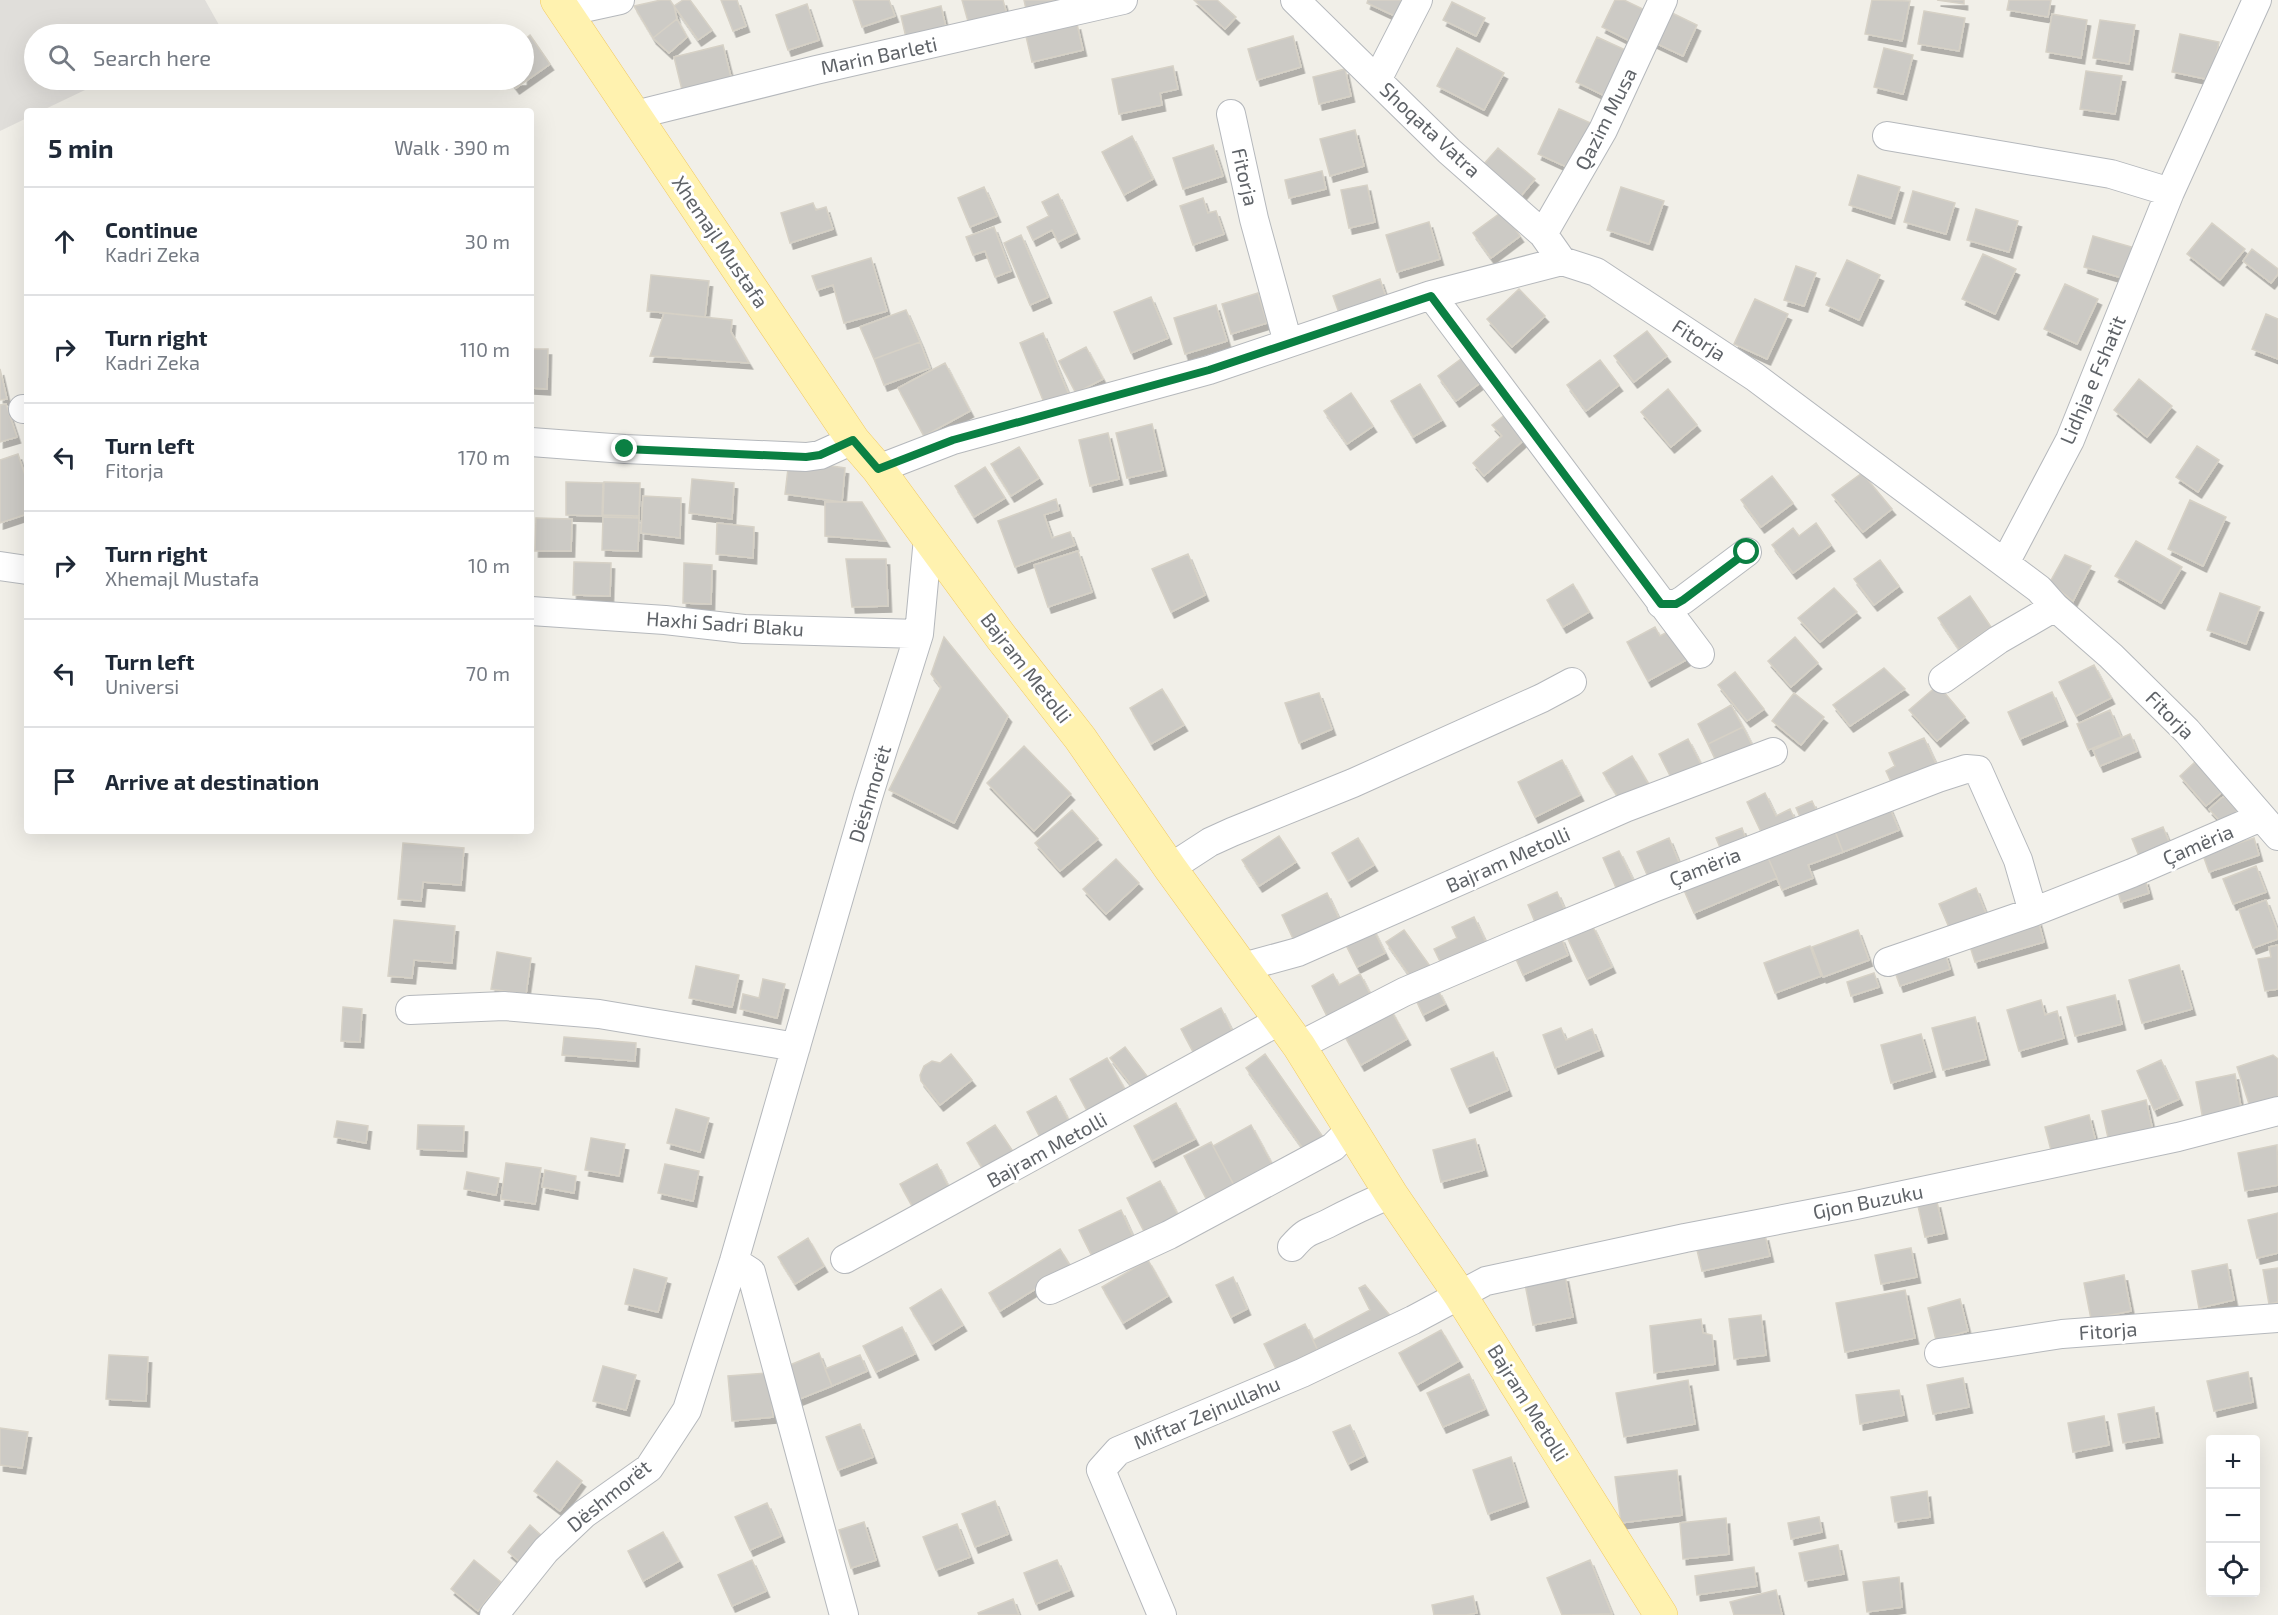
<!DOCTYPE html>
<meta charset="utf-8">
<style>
:root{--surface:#fff;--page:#f2f2f3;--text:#1f2937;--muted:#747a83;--line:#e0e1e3}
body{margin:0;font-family:"Exo 2",sans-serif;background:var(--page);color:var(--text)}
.controls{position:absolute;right:18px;bottom:18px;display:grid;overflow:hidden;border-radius:6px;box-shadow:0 6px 24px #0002}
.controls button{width:54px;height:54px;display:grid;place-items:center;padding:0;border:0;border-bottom:2px solid var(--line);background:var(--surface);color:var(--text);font:30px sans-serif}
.stop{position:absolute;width:18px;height:18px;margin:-14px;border:4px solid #0b8043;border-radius:50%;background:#fff}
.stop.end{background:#0b8043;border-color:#fff;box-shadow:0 2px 6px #0008}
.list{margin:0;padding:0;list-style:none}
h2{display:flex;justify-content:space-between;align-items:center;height:78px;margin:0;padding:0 24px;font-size:26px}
h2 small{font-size:20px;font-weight:400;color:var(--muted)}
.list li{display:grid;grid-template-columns:39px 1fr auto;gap:18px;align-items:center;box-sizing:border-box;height:108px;padding:0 24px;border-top:2px solid var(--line)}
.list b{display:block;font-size:22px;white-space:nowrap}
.list p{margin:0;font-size:20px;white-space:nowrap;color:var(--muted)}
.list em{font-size:20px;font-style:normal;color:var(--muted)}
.icon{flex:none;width:33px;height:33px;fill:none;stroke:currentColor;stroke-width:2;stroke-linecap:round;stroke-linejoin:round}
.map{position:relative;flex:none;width:2278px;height:1615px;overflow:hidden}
.search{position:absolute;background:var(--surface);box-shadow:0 6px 24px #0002;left:24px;top:24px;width:510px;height:66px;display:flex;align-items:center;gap:15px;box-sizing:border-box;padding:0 21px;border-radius:33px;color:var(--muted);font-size:22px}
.panel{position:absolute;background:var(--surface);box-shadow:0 6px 24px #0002;left:24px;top:108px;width:510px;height:726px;border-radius:6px}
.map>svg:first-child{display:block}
</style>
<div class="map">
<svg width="2278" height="1615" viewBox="0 0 2278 1615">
<defs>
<filter id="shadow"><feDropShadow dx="3.5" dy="6" stdDeviation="0" flood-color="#0004"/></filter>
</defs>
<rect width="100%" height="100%" fill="#f1efe8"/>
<path fill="#e0deda" d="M0,0H205L219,25L199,34H34V80H106L41,111H27V118L0,131Z"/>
<path fill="#cccac5" stroke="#d6d1c6" stroke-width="1.5" filter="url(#shadow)" d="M661,0H670L674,6L677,19L653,38L634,6Z
M683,0H690L712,30L698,40L674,6Z
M721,0H737L746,26L733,31Z
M853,0H889L895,16L862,27Z
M962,0H1003L1009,22L971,32Z
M1024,0H1064L1027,14Z
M1194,0H1217L1236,17L1225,29Z
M1368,0H1405L1397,17L1367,3Z
M1615,0H1624L1647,11L1632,42L1602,27Z
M1872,0L1910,1L1902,41L1865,34Z
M1937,0H1964V4Z
M2009,0H2051L2048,17L2007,10Z
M1452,2L1485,18L1476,36L1443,20Z
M807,4L819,40L788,50L776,15Z
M941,6L948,36L908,46L901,16Z
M1668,11L1697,25L1683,56L1653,42Z
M1924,11L1965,18L1959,51L1918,44Z
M2052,14L2087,20L2081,58L2046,52Z
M677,19L687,37L669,53L653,38Z
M2100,20L2135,25L2129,64L2093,58Z
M1077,24L1083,50L1032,62L1026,36Z
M2180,34L2219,42L2211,80L2172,72Z
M530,35L550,64L516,88L510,80H524V40Z
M1293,36L1301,67L1257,80L1248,49Z
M1597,37L1630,52L1609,98L1576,82Z
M723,45L733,85L682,90L674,57Z
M1457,48L1504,73L1484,110L1437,86Z
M1884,48L1913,55L1903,94L1874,87Z
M1173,66L1178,89L1160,93L1162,105L1119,114L1112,79Z
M1345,69L1351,96L1319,104L1313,77Z
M2086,71L2122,76L2115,114L2080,109Z
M1559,109L1593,124L1571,169L1538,154Z
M1355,130L1364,166L1330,176L1320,139Z
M1132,136L1153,179L1124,195L1102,152Z
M1213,145L1223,176L1183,189L1173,158Z
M1498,148L1535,179L1520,197L1483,165Z
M1322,171L1326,189L1289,198L1285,180Z
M1858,175L1900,187L1891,218L1849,205Z
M1367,185L1375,222L1349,228L1341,190Z
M984,187L997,216L970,227L958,198Z
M1621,187L1664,201L1649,244L1607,230Z
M1913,191L1955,203L1946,234L1904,222Z
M1058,194L1076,233L1058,242L1052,230L1033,240L1027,227L1049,216L1042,202Z
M1203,198L1208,213L1216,211L1224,234L1193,245L1180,206Z
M813,203L816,210L826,207L833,229L790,243L781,213Z
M1976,209L2018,221L2009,252L1967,240Z
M1503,211L1520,236L1491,258L1473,233Z
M1429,222L1440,259L1397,272L1386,235Z
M2212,223L2245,249L2220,280L2187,254Z
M994,227L1011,271L995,277L985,251L973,255L966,237Z
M1021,235L1048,297L1030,305L1004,243Z
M2093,236L2135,248L2126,279L2084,267Z
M2252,249L2278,269V274L2271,283L2243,261Z
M1983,254L2016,269L1995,314L1962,299Z
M871,258L887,311L844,323L833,285L817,290L812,276Z
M1847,260L1880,275L1859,320L1826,305Z
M1796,266L1816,273L1804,306L1784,300Z
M651,275L709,281L705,317L647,311Z
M1380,279L1386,297L1339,313L1333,296Z
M2065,284L2098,299L2077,344L2044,329Z
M1519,289L1545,316L1512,347L1487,319Z
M1258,293L1267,323L1231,334L1222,304Z
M1151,297L1168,338L1131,353L1114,312Z
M1755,299L1788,314L1767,359L1734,344Z
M1216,305L1227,341L1185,354L1174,318Z
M906,310L920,342L874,359L860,327Z
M664,313L732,320L731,332L749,363L650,356Z
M2266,314L2278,319V359L2252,349Z
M1647,331L1667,356L1634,382L1614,356Z
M1043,333L1069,395L1045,405L1020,343Z
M920,342L930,368L884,385L874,359Z
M1086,347L1103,379L1076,393L1059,361Z
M531,349H548L547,389L531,388Z
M1465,356L1484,380L1456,401L1438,376Z
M1600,360L1619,385L1586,411L1567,385Z
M945,363L970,411L924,436L898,388Z
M0,369L7,399L0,400Z
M2139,379L2172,406L2147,437L2114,410Z
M1420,384L1442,420L1413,437L1391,401Z
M1668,389L1697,425L1671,447L1641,412Z
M1351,393L1373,426L1347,444L1324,411Z
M6,404L17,437L0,442V405Z
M1506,414L1527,437L1484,476L1473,463L1502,436L1492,425Z
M1152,424L1163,470L1127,478L1116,433Z
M1108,433L1119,479L1090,486L1079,440Z
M2197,446L2219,460L2198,492L2176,477Z
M1019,447L1039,478L1011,496L991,464Z
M18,454L27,481V514L0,523V460Z
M789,460L845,468L842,502L785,494Z
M985,467L1005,498L974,517L955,486Z
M1862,473L1892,509L1863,532L1832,495Z
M1772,476L1793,503L1761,527L1741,500Z
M692,479L734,483L732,519L689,513Z
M566,482L603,483L602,516L566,515Z
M604,482L640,483L639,516L603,515Z
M643,496L681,498L680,538L641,533Z
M1056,499L1059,510L1044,515L1052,538L1070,532L1075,545L1015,567L998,521Z
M2190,500L2226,517L2203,566L2168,549Z
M825,502H862L886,541L825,536Z
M603,517L639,518L638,551L602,550Z
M536,518L572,519L571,551H535Z
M717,523L754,527L753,558L716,554Z
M1816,523L1831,545L1793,573L1772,545L1793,528L1799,536Z
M2136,541L2182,567L2161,603L2115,576Z
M1078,551L1092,592L1048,607L1034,565Z
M1188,554L1205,595L1171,612L1152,569Z
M2065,555L2091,566L2073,601L2050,582Z
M846,559H886L888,606L852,607Z
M1880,560L1899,586L1874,605L1854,579Z
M574,562L611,563L610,596L573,595Z
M684,563L712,565L711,604L683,603Z
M1573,584L1589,612L1563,627L1547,600Z
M1834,588L1857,612L1820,642L1798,618Z
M2220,593L2260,607L2246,644L2207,630Z
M1970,596L1991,627L1959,649L1938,618Z
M1655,627L1660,636L1673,629L1688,659L1648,681L1627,642Z
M944,637L1008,716L954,823L889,790L941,687L931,674Z
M1795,637L1818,663L1791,687L1768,661Z
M2094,665L2111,698L2076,716L2059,682Z
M1884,668L1905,689L1850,726L1833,705Z
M1735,672L1764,709L1747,721L1718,685Z
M1938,685L1965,717L1937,741L1909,710Z
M1162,689L1184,725L1151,744L1130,708Z
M2052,692L2064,720L2020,739L2008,712Z
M1319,693L1332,729L1299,743L1285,703Z
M1794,693L1824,717L1801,745L1772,721Z
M1731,705L1743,727L1708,744L1698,724Z
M2110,710L2121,737L2088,750L2077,724Z
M1743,727L1752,745L1717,763L1708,744Z
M2130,734L2137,751L2100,766L2093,750Z
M1924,738L1937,766L1893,786L1886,771L1895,766L1889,753Z
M1688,739L1703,768L1674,783L1659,754Z
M1024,746L1071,794L1034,831L987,783Z
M1632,756L1651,788L1623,805L1603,773Z
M1562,760L1580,795L1535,817L1518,782Z
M2195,762L2222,792L2206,806L2180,776Z
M1765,793L1776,816L1790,809L1795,820L1763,836L1747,802Z
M2224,796L2243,817L2228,830L2209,809Z
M1812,801L1818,814L1802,821L1796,808Z
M1889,806L1899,830L1843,852L1833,826Z
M1072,810L1098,839L1060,871L1035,843Z
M1833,826L1843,852L1808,865L1813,878L1782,890L1766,853Z
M2163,827L2172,849L2141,861L2132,839Z
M1742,828L1747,842L1722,852L1716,838Z
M1279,836L1296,862L1259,886L1242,860Z
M1358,838L1374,865L1348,881L1332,853Z
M1669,838L1680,865L1649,879L1637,852Z
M2254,838L2259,855L2209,872L2203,855Z
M403,843L464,848L461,885L423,882L421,901L398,899Z
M1619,851L1634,882L1617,890L1603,858Z
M1766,853L1777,878L1694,913L1683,888Z
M1116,859L1139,883L1106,914L1083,889Z
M2256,866L2266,892L2233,904L2223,879Z
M2145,879L2149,893L2121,902L2117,888Z
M1976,888L1987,916L1951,932L1939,904Z
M1557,892L1567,915L1537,927L1528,905Z
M1327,893L1342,925L1297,947L1282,915Z
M2266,900L2278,932V939L2253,948L2239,910Z
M1474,917L1488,947L1443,967L1434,949L1457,938L1452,927Z
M394,920L455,926L452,963L414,960L412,978L388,976Z
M2038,920L2044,942L1975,962L1968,940Z
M1592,925L1612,967L1587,979L1567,937Z
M1372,927L1385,953L1357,967L1344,941Z
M1404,930L1430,966L1412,979L1386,942Z
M1858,930L1869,960L1823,977L1812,947Z
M1561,937L1568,955L1523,975L1515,957Z
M2278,945V989L2265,991L2258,959L2271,957L2269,947Z
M1810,946L1821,976L1775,993L1764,963Z
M497,952L531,958L526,994L491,989Z
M1945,953L1950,969L1900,986L1894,969Z
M2179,965L2192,1009L2142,1023L2129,980Z
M696,966L739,975L732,1007L689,998Z
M1874,973L1879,987L1851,996L1847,982Z
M1333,974L1339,985L1360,974L1371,996L1328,1018L1312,986Z
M763,979L785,984L777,1018L740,1009L743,994L759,998Z
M1438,990L1445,1004L1423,1015L1416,1000Z
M2115,995L2122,1024L2075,1036L2067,1007Z
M2041,1000L2045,1015L2057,1011L2064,1038L2019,1051L2007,1010Z
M1388,1005L1407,1039L1361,1065L1342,1031Z
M343,1007L362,1009L360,1042L341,1041Z
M1221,1008L1236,1039L1197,1059L1181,1029Z
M1975,1017L1986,1059L1943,1070L1932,1028Z
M1561,1028L1566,1040L1592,1029L1600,1050L1555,1068L1543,1035Z
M1921,1034L1932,1071L1891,1083L1881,1045Z
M564,1037L636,1043L635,1061L562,1055Z
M1125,1047L1153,1084L1139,1095L1110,1058Z
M1493,1052L1508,1090L1467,1107L1451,1069Z
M951,1054L972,1080L940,1105L921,1081L920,1075L924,1066L932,1061L940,1063Z
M1265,1054L1323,1137L1304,1150L1246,1068Z
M2273,1055L2278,1059V1105L2252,1113L2237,1067Z
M1107,1058L1128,1095L1090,1116L1070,1079Z
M2161,1060L2179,1099L2154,1110L2137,1071Z
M2235,1074L2242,1113L2203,1120L2196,1082Z
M1056,1096L1072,1127L1043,1143L1027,1112Z
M2146,1100L2153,1131L2109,1142L2102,1111Z
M1176,1103L1195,1139L1152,1161L1134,1126Z
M676,1109L709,1118L700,1152L667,1143Z
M2089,1115L2097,1146L2053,1158L2045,1127Z
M337,1121L368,1126L366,1143L334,1137Z
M418,1125L464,1126L463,1151L417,1149Z
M995,1125L1016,1156L986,1174L967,1143Z
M1251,1125L1273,1166L1235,1187L1213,1146Z
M591,1138L625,1144L619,1176L585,1170Z
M1475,1139L1484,1170L1441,1182L1433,1150Z
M1211,1142L1235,1187L1208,1202L1184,1156Z
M2277,1145L2278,1185L2245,1191L2238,1153Z
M506,1163L541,1168L535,1204L501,1199Z
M665,1164L699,1171L693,1201L658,1193Z
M937,1164L951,1192L915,1211L900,1184Z
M545,1170L576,1176L574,1193L542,1187Z
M467,1172L499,1178L496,1195L464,1189Z
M1160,1181L1180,1219L1147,1237L1127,1198Z
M1937,1202L1944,1233L1925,1237L1918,1206Z
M1121,1210L1134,1239L1093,1258L1079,1230Z
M2278,1213V1253L2257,1258L2248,1220Z
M1765,1235L1770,1256L1702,1271L1697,1250Z
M808,1238L824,1266L795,1284L778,1257Z
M1911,1248L1917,1277L1881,1284L1875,1255Z
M1060,1249L1071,1267L1000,1311L989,1293Z
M1148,1260L1168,1296L1123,1323L1102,1287Z
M2227,1264L2234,1300L2199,1308L2192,1271Z
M2278,1268V1302L2269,1304L2263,1270Z
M634,1269L667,1278L658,1312L625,1304Z
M2124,1275L2131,1311L2091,1319L2084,1283Z
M1565,1276L1573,1317L1533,1325L1525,1284Z
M1233,1277L1247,1309L1231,1317L1216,1285Z
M1365,1285L1393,1319L1321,1357L1313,1340L1370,1310L1359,1288Z
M941,1289L963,1325L932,1344L910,1308Z
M1905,1290L1915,1338L1845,1352L1836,1303Z
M1960,1299L1968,1331L1936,1340L1928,1308Z
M1761,1315L1766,1355L1734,1359L1729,1319Z
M1701,1319L1703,1333L1712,1335L1715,1364L1654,1373L1650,1326Z
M1305,1324L1321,1357L1280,1377L1264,1344Z
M902,1327L915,1354L876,1372L863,1346Z
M1441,1330L1459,1361L1417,1385L1399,1353Z
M819,1353L832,1386L797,1400L785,1367Z
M109,1355L148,1357L146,1401L106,1399Z
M860,1355L867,1371L832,1386L825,1369Z
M603,1366L636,1375L626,1410L593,1401Z
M2248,1372L2253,1402L2214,1411L2207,1381Z
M769,1373L773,1417L732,1421L728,1376Z
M1469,1374L1485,1409L1443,1427L1427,1393Z
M1963,1378L1969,1407L1933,1414L1927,1385Z
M1688,1380L1695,1424L1624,1437L1616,1393Z
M1899,1390L1904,1415L1860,1424L1856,1395Z
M2154,1407L2159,1437L2123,1443L2118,1414Z
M2104,1416L2109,1445L2073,1452L2068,1423Z
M860,1424L873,1457L838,1470L826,1437Z
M1350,1425L1364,1456L1348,1464L1333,1432Z
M0,1428L28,1432L22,1468L0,1465Z
M1511,1457L1525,1501L1488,1514L1473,1470Z
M557,1461L582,1481L560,1511L534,1491Z
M1677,1470L1682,1515L1621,1523L1615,1477Z
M1927,1491L1930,1517L1895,1522L1891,1497Z
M995,1501L1008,1534L975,1547L962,1514Z
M767,1503L781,1536L750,1550L735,1517Z
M1819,1517L1822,1532L1791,1539L1788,1523Z
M1726,1518L1729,1554L1683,1559L1680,1523Z
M864,1522L876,1560L851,1568L839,1530Z
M957,1524L970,1557L936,1570L923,1537Z
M530,1525L542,1536L520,1562L508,1552Z
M663,1532L679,1561L643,1581L628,1551Z
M1838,1545L1844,1574L1805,1581L1799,1553Z
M474,1560L501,1582L478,1611L451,1589Z
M752,1560L766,1591L732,1606L718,1575Z
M1057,1560L1070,1590L1036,1604L1024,1573Z
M1590,1560L1612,1614L1562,1615L1547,1578Z
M1754,1567L1757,1586L1697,1595L1695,1576Z
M1899,1577L1902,1607L1867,1612L1863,1582Z
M1776,1590L1782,1615H1734L1730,1602Z
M1473,1596L1477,1613L1466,1615H1434L1432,1605Z
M1013,1599L1019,1615H979L978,1613Z"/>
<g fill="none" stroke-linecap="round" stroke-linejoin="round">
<g stroke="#b5b8bc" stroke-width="30">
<path id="minor" d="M1295,0L1449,151L1543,234L1562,261
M565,12L620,0
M1377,80L1418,0
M1231,114L1254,219L1288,343
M635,115L816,70L1123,0
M1887,136L2111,174L2170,192
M1543,234L1603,130L1663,0
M1431,295L1700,654
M23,409H27
M531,442L625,449L806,457L820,455L853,440
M878,469L953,440L1209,370L1431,295L1562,261L1596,272L1755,377L2039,589L2055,607L2111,656L2187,731L2278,836
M2005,563L2070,440L2170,192L2257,0
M0,566L27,570
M1661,604H1676L1683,600L1747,552
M531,611L665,620L744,629L919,634
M1943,679L1998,640L2055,607
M1170,868L1210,842L1232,832L1353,783L1542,698L1572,682
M2033,912L2132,873L2261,817
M1243,967L1298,952L1625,808L1773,752
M410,1010L504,1006L599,1014L796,1047
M1299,1046L1404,992L1519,943L1653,888L1938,778L1966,769L1978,770L2018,860L2033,912L1888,962
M1292,1247C1307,1230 1308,1233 1327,1224C1348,1213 1369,1203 1391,1194
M845,1259L1279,1021
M734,1261L751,1272L844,1615
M1050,1290L1169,1235L1333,1147L1352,1128
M1939,1353L2062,1334L2278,1318
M494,1615L546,1550L584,1514L649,1468L687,1410L734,1261L868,797L919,634L928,538
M1162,1615L1101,1470L1118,1451L1302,1373L1413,1320L1486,1281L1685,1238L1856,1205L2178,1137L2278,1111"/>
</g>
<g stroke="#f2c960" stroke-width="34">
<path id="major" d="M557,0L853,440L878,469L1001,637L1080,738L1170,868L1299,1046L1391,1194L1460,1295L1661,1615"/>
</g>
<use href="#minor" stroke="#fff" stroke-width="28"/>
<use href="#major" stroke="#fff2af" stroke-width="33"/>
</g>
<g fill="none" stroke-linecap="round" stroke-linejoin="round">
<path stroke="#0b8043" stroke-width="8" d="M625,449L806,457L820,455L853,440L878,469L953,440L1209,370L1431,296L1661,604H1676L1683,600L1747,552"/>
</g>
<g text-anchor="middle" stroke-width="6" stroke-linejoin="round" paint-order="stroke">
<g font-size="20" fill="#5f6368" stroke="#fff">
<text transform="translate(879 56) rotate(-12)" y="7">Marin Barleti</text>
<text transform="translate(1606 119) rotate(-63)" y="7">Qazim Musa</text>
<text transform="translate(1430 130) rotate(43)" y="7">Shoqata Vatra</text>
<text transform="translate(1245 177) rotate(77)" y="7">Fitorja</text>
<text transform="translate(720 242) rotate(56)" y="7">Xhemajl Mustafa</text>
<text transform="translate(1699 340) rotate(33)" y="7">Fitorja</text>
<text transform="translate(2093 380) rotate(-67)" y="7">Lidhja e Fshatit</text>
<text transform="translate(725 624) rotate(4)" y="7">Haxhi Sadri Blaku</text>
<text transform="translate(1026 668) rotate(52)" y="7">Bajram Metolli</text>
<text transform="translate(2170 715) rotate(45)" y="7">Fitorja</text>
<text transform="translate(870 794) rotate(-73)" y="7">Dëshmorët</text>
<text transform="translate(2198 845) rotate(-23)" y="7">Çamëria</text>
<text transform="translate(1508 860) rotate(-24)" y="7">Bajram Metolli</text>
<text transform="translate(1705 867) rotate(-21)" y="7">Çamëria</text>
<text transform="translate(1047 1150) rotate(-29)" y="7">Bajram Metolli</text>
<text transform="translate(1868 1202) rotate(-11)" y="7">Gjon Buzuku</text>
<text transform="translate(2108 1331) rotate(-4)" y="7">Fitorja</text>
<text transform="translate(1528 1403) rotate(58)" y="7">Bajram Metolli</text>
<text transform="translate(1207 1413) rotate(-23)" y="7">Miftar Zejnullahu</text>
<text transform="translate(609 1496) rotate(-39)" y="7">Dëshmorët</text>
</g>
</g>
</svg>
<div class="controls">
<button>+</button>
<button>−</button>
<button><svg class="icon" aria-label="locate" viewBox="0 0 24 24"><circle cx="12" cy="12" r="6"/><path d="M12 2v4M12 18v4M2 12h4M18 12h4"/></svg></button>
</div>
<div class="stop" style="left:1747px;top:552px"></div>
<div class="stop end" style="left:625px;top:449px"></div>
<div class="search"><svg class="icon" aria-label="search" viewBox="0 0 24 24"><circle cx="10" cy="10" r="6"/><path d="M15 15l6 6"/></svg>Search here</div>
<section class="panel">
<h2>5 min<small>Walk · 390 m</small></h2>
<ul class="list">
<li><svg class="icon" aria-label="ahead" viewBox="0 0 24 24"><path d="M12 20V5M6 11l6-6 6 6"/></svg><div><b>Continue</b><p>Kadri Zeka</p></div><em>30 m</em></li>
<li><svg class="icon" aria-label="right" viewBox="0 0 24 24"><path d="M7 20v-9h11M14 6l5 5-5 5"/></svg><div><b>Turn right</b><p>Kadri Zeka</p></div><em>110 m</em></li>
<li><svg class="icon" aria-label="left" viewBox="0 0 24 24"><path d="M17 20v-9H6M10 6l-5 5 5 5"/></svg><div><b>Turn left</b><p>Fitorja</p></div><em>170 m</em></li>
<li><svg class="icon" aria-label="right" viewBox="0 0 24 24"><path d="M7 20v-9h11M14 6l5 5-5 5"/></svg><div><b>Turn right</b><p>Xhemajl Mustafa</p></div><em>10 m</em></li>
<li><svg class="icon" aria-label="left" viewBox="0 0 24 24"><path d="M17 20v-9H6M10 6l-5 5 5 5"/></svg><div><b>Turn left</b><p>Universi</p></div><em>70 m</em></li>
<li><svg class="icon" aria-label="arrive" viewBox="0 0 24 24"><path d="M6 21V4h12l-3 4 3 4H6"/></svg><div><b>Arrive at destination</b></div></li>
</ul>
</section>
</div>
